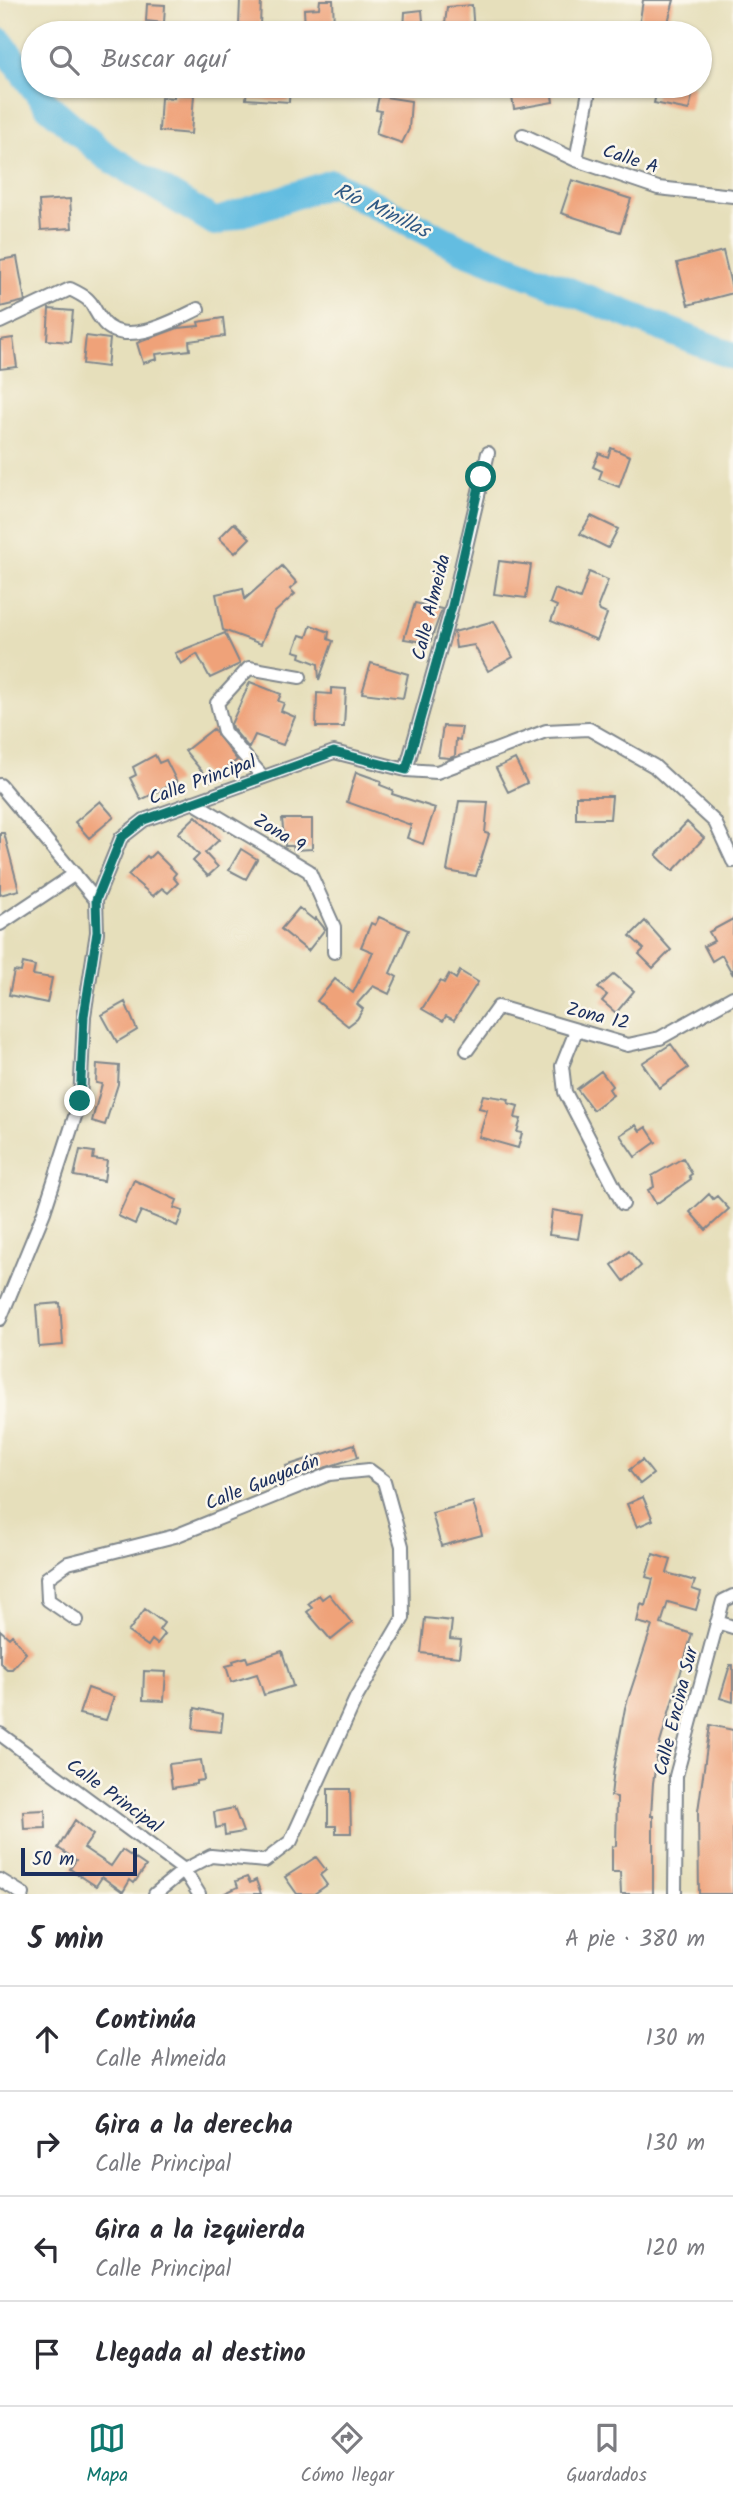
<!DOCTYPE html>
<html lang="es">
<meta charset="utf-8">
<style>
:root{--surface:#fff;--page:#f7f7f7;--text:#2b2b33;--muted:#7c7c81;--line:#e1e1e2;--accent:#0f766e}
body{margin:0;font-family:Kalam,sans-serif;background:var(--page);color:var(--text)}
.scale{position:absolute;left:21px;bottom:18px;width:116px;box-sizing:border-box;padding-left:7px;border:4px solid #1b2f5e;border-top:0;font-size:19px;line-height:24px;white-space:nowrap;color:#1b2f5e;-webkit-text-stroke:5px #fbf7ec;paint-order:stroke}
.stop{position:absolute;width:21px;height:21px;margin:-16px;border:5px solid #0f766e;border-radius:50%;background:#fff}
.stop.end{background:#0f766e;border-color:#fff;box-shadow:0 2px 7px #0008}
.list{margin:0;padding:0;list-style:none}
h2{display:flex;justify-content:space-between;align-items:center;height:91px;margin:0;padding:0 28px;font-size:30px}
h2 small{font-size:23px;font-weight:400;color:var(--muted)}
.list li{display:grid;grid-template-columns:46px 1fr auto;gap:21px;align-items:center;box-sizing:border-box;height:105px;padding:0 28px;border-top:2px solid var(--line)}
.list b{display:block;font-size:26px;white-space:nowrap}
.list p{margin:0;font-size:23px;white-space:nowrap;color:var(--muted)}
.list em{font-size:23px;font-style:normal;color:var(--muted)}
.icon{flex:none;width:38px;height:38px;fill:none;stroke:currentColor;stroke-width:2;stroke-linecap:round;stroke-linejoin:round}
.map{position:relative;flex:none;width:733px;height:1894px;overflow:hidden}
.search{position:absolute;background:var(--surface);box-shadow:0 2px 5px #0004;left:21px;right:21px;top:21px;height:77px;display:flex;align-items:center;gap:18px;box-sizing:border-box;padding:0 24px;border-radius:38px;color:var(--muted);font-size:26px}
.sheet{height:511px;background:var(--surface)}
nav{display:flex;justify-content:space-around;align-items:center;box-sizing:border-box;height:98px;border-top:2px solid var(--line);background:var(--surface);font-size:19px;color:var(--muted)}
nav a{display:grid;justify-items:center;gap:4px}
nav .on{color:var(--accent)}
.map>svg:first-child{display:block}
</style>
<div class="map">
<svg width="733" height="1894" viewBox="0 0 733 1894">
<rect width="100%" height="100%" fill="#fbf7ec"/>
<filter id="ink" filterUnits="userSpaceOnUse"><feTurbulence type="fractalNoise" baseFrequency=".0143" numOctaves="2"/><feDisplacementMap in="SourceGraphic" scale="14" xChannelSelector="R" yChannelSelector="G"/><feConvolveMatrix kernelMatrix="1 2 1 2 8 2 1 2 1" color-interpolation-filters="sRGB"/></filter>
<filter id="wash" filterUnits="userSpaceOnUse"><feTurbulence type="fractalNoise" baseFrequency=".00686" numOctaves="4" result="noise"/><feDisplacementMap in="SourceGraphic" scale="28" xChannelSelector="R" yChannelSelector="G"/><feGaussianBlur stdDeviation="1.57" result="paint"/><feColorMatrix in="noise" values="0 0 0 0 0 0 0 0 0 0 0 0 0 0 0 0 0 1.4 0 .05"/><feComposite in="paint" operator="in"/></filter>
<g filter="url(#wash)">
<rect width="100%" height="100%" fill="#e6dfbb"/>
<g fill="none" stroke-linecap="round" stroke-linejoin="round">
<path stroke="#64bde1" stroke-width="28" d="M0,42L47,105L106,156L215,222L332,183L460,248L733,356"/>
</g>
<g id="blocks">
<path fill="#efa279" d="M240,0H261L260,26H239Z
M320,0H333L334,27L305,29L304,9L319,8Z
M643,0H674L665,33H638Z
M147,4L165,5L164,23L146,21Z
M472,5L474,33H444L447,7Z
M422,10L424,33H407L404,30L405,12Z
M247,86H290L289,102L246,99Z
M510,86H529L531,93L551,89L553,102L514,109Z
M658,86H694L689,110L654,103Z
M174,94L194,95L191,134L159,131L161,97L174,98Z
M379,96L411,101L409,129L402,143L376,134L381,111L376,110Z
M572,180L631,199L620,232L561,213Z
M70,199L72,228L41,230L39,201Z
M723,251L733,293L688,305L677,263Z
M17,257L25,301L0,307V260Z
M49,309L73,311L70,342L47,340Z
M223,318L225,336L189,341L190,350L156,354L157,359L143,363L137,343L178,328L199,326L198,322Z
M86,336L110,339L107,367L83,364Z
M13,338L17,367L0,369V340Z
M611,448L630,456L619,487L599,479L602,471L593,467L599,453L608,457Z
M591,516L618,529L608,548L580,534Z
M234,523L250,538L235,553L219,538Z
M499,561L531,565L526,598L494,594Z
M282,566L297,583L290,589L295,594L274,613L261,644L223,630L216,594L243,588L245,599Z
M589,572L608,580L598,606L600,611L607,614L597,640L551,621L557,606L550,603L555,589L580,599Z
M415,603L442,609L430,643L404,639Z
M494,621L513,657L488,671L474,645L456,648L454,632Z
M311,625L329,632L328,639L333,641L319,680L318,664L300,657L301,653L294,651L300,635L307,637Z
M225,633L240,664L210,678L197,654L181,664L175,653Z
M371,663L408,674L403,698L362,693Z
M250,682L281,694L278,701L284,703L281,711L295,717L283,745L255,735L249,748L232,728L231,724Z
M331,688L346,689L344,727H316L317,693L331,694Z
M443,726L462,727L460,740L456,739L455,756L450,758L438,757Z
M213,729L237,760L210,781L185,751Z
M155,755L159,763L166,760L177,782L141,800L130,778L136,775L133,767Z
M515,759L527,783L508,792L496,768Z
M356,772L381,781L380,785L393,790L392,794L435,808L423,844L407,838L411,825L347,802Z
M576,796H612L610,819H576Z
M100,801L114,817L89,838L75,822Z
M459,801L488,802L485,833L489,834L476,876L447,871Z
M196,816L219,840L205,853L218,867L208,876L193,861L199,855L178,833Z
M282,819H312V849L294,850L293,846H285Z
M687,822L704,838L673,871L656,855Z
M0,833H4L19,890L0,895Z
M241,849L257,859L246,879L229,870Z
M155,852L176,873L173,877L178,883L168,893L162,888L153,896L128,875L147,856L149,858Z
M299,908L314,920L316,918L325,929L308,951L281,929Z
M379,917L409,930L390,973L397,977L389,994L373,986L357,1004L363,1009L357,1019L348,1026L317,1001L335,979L353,993L373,952L361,947L371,923L375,925Z
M733,919V975L722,955L712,961L704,946L714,941L709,932Z
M645,921L671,950L653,968L639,954L644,949L630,936Z
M23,963L35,966L33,975L52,978L47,1003L9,995L14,971L21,972Z
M460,971L478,982L454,1020L446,1016L443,1021L422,1009L440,981L444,983L449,974L456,979Z
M614,974L634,991L616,1013L602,1001L607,995L598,988Z
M125,1002L137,1030L117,1042L102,1015Z
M671,1044L688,1068L659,1088L642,1063Z
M97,1064L119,1066L118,1084L105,1125L92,1121L102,1084L96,1083Z
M601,1071L612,1086L609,1089L613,1095L593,1110L577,1089Z
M483,1095L509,1099L508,1103L518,1106L515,1118L521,1119L517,1132L522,1133L518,1148L479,1137L487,1110L479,1108Z
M636,1125L640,1131L646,1127L656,1142L635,1157L620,1135Z
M80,1150L94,1152L93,1159L107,1161L104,1181L74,1176Z
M683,1158L692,1174L689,1176L691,1179L656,1204L648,1190L654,1187L652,1176Z
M134,1180L177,1200L174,1208L183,1211L177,1226L141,1211L135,1224L118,1216Z
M709,1194L713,1199L717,1196L729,1209L706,1230L690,1212Z
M552,1210L582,1215L578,1239L549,1235Z
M629,1251L641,1266L624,1281L612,1265Z
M60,1303L63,1345L39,1347L36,1305Z
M354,1444L358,1457L290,1479L286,1466Z
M642,1460L653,1474L640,1484L629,1470Z
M643,1497L653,1520L637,1527L627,1504Z
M473,1502L482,1535L441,1546L432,1513Z
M653,1554L671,1560L667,1573L695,1581L692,1589L701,1592L696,1610L668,1602L661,1624L692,1634L658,1750L653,1783L651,1816H653V1894H621L620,1872H612V1847L616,1846L617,1797L611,1796L614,1769L625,1708L652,1626L637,1622L641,1604L646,1606L653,1579L646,1577Z
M329,1594L352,1623L331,1640L307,1612L312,1608L308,1604L319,1595L322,1599Z
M145,1609L164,1623L159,1630L165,1634L157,1644L152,1640L148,1646L128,1632Z
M425,1618L452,1621L450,1639L461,1640L459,1657L421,1653Z
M0,1630L9,1638L12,1635L26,1653L12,1669H7L0,1663Z
M282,1651L293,1686L264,1695L257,1674L231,1682L226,1666L234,1664L233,1661L246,1657L248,1662Z
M730,1665H733V1702L720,1698Z
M144,1671L166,1672L164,1701L143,1700Z
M88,1688L114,1697L106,1720L79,1714Z
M195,1708L223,1714L221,1732L193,1729Z
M710,1725L733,1730V1894H699L698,1811Z
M201,1760L204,1780L196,1781V1784L172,1788L169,1764Z
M328,1789H350L351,1833H336V1826H328Z
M234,1808L243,1832L225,1835L224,1826L216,1828L214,1812Z
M45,1810L46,1828L24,1829L23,1811Z
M75,1820L93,1835L84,1848L111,1866L122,1850L146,1866L134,1883L130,1880L123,1892L102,1877L96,1886L70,1869L76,1860L58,1848Z
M316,1857L326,1870L320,1875L327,1885L314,1894H297L285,1877Z
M247,1877L250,1883L256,1880L261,1894H223L238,1887L236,1881Z"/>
</g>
</g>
<g filter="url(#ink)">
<use href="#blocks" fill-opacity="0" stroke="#80878c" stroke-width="2"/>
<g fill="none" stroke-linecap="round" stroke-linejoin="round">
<g stroke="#80878c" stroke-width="16">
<path id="street" d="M523,135L576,160L658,188L733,196
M576,160L590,86
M0,322L70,289C99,303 87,303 104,323C126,348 175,320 198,309
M406,770L452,606L488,453
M263,777L224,732L217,703L249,668L300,677
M0,785L96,900
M193,802L309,871L334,927V952
M0,924L75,874
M576,1031L562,1066L565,1092L623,1204
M467,1050L498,1007L628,1045L660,1038L733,997
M0,1319L44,1212L80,1101L84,1016L97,932L96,900L121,838L144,820L334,752L406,770L437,772L546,731L589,729L654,766L715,822L733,861
M77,1620L48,1600L47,1578L68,1563L175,1536L329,1474L369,1470L384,1481L402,1546L403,1618L356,1698L291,1841L265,1861L211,1856L184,1870L155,1894
M717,1622L733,1627
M0,1734L184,1870L199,1894
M0,1880L23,1894
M675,1894L676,1776L723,1601L733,1596"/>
</g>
<use href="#street" stroke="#fff" stroke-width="12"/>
</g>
</g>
<g fill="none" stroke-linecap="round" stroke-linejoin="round" filter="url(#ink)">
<path stroke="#0f766e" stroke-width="9" d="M80,1101L84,1016L97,932L96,900L121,838L144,820L334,752L406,770L452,606L481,477"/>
</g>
<g text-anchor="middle" stroke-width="5" stroke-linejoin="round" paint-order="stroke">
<g font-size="19" fill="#1b2f5e" stroke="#fbf7ec">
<text transform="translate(631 158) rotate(18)" y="7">Calle A</text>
<text transform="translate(430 607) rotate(-76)" y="7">Calle Almeida</text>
<text transform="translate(202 779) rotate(-20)" y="7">Calle Principal</text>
<text transform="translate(280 832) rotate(31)" y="7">Zona 9</text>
<text transform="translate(598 1015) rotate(14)" y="7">Zona 12</text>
<text transform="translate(262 1481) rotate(-22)" y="7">Calle Guayacán</text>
<text transform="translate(675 1711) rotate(-76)" y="7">Calle Encina Sur</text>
<text transform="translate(115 1795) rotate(36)" y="7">Calle Principal</text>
</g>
<g font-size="21" font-style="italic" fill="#315a85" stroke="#fbf7ec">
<text transform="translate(382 210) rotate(25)" y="7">Río Minillas</text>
</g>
</g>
</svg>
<div class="scale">50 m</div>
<div class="stop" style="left:481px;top:477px"></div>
<div class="stop end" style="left:80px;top:1101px"></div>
<div class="search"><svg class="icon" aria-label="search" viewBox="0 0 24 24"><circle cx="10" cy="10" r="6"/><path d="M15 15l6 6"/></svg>Buscar aquí</div>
</div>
<section class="sheet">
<h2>5 min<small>A pie · 380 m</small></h2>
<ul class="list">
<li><svg class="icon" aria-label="ahead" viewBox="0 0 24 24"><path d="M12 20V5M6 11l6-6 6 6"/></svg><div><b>Continúa</b><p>Calle Almeida</p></div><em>130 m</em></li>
<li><svg class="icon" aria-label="right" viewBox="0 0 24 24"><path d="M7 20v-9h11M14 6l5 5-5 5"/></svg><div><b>Gira a la derecha</b><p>Calle Principal</p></div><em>130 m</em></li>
<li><svg class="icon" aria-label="left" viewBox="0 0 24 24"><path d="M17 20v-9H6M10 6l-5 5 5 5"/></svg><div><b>Gira a la izquierda</b><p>Calle Principal</p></div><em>120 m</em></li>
<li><svg class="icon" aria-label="arrive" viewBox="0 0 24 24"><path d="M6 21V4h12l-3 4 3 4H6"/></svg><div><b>Llegada al destino</b></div></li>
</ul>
</section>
<nav>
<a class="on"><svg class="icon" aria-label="map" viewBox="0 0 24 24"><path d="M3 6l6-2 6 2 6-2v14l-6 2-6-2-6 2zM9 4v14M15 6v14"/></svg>Mapa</a>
<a><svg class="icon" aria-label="directions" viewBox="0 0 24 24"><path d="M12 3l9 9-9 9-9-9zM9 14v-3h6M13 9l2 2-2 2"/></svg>Cómo llegar</a>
<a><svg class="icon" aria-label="saved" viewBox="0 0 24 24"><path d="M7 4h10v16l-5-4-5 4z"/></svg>Guardados</a>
</nav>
